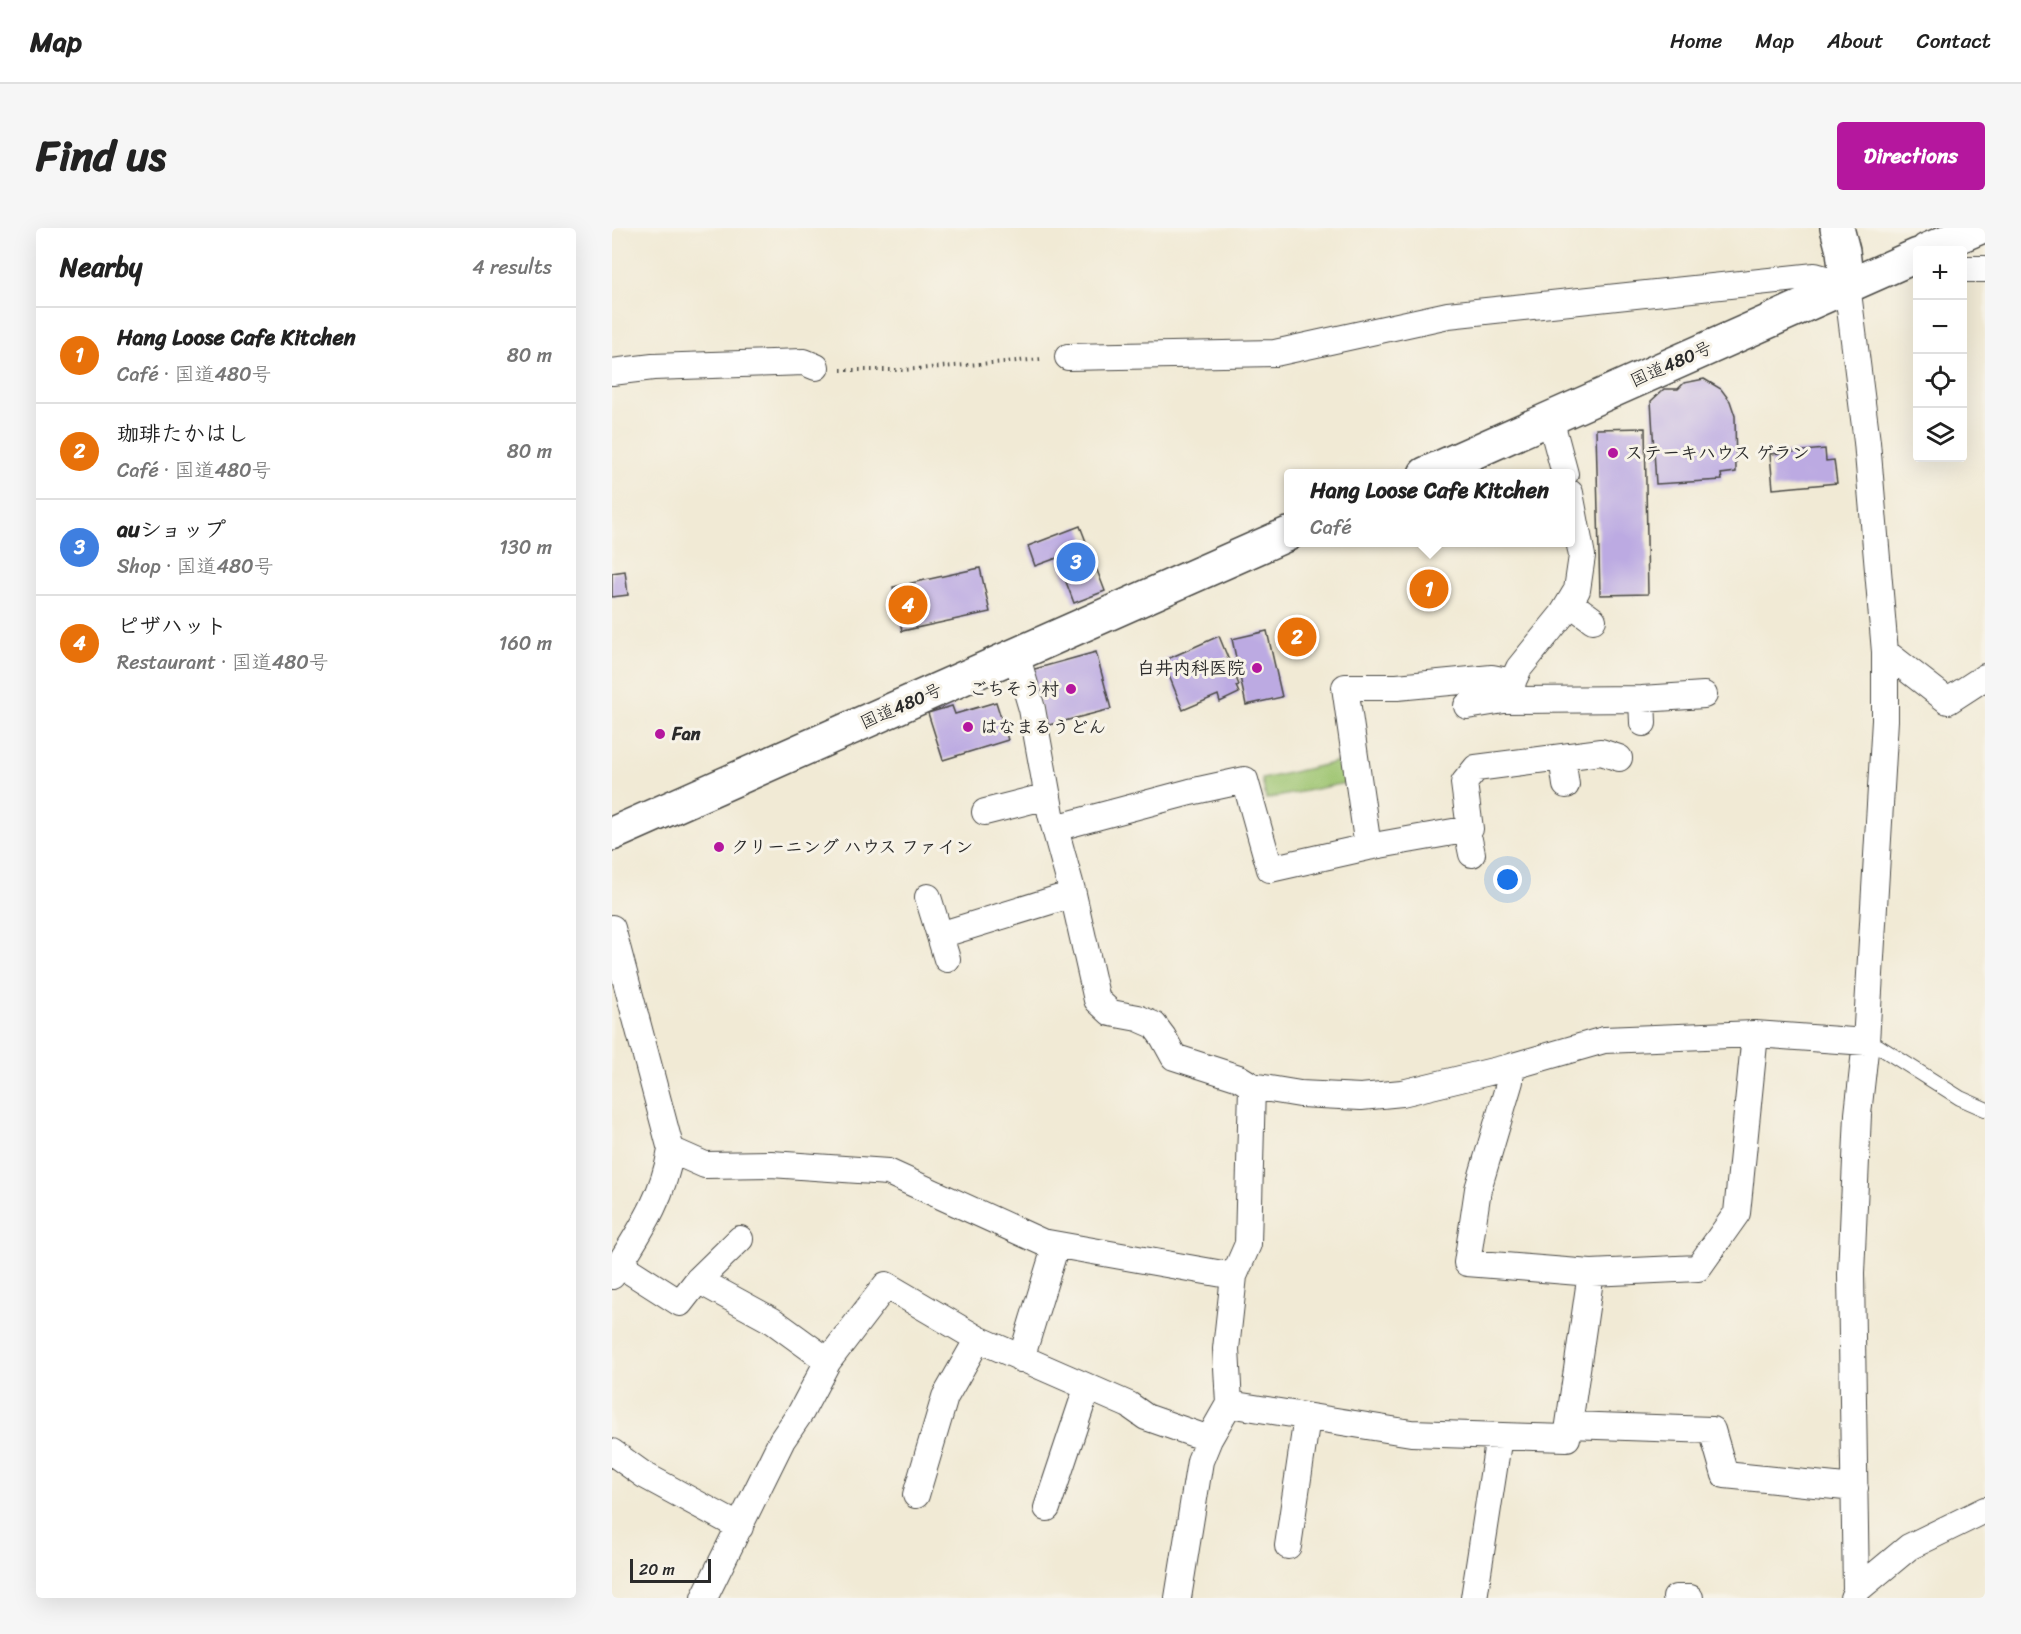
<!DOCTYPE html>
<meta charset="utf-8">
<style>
:root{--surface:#fff;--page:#f6f6f6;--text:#222;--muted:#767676;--line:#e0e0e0;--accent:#b5179e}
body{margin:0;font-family:Sriracha,"Klee One",sans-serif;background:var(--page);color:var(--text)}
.controls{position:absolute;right:18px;top:18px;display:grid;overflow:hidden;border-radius:6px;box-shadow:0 6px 24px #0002}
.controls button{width:54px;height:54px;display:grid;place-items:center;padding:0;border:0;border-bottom:2px solid var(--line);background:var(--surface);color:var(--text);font:30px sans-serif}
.scale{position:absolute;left:18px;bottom:15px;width:81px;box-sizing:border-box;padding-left:6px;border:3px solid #2b2b2b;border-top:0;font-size:16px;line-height:21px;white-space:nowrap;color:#2b2b2b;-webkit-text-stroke:4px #f7f3e8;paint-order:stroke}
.you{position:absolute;left:896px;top:652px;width:21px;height:21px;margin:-15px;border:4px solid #fff;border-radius:50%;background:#1a73e8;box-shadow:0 0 0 9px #1a73e833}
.badge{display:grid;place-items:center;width:39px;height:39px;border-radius:50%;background:var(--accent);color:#fff;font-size:20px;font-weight:700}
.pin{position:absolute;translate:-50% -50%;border:3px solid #fff;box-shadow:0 2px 6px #0006}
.popup{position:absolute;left:672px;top:241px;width:291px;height:78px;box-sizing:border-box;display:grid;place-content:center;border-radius:6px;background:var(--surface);filter:drop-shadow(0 2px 4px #0005);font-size:20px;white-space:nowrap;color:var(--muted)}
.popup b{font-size:22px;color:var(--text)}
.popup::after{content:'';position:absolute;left:50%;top:100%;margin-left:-12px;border:12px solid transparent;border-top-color:var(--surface)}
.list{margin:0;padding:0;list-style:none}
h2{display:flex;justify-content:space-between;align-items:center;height:78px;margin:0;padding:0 24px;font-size:26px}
h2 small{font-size:20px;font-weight:400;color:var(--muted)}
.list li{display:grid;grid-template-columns:39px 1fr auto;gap:18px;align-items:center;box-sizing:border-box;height:96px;padding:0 24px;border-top:2px solid var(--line)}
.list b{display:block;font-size:22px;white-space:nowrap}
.list p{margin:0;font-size:20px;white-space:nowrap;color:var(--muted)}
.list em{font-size:20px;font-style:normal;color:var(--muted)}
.icon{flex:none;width:33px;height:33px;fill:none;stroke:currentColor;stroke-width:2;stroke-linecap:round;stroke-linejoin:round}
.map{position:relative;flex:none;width:1373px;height:1370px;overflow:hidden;border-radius:6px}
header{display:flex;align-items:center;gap:36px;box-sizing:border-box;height:84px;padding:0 30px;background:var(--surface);border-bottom:2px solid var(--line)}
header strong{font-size:28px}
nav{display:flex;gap:33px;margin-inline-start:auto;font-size:21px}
.intro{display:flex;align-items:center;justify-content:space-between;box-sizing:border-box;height:144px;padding:0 36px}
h1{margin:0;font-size:42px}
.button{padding:15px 27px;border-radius:6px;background:var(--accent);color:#fff;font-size:21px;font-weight:700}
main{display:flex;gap:36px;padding:0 36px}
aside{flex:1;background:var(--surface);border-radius:6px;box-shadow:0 6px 24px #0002}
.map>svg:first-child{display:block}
</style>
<header>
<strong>Map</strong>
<nav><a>Home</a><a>Map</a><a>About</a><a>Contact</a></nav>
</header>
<div class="intro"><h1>Find us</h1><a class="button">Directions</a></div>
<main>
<aside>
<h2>Nearby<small>4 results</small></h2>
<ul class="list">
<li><span class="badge" style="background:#e8710a">1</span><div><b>Hang Loose Cafe Kitchen</b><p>Café · 国道480号</p></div><em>80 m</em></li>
<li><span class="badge" style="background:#e8710a">2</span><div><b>珈琲たかはし</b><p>Café · 国道480号</p></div><em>80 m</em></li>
<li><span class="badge" style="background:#3f7fe0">3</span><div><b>auショップ</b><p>Shop · 国道480号</p></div><em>130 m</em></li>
<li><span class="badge" style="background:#e8710a">4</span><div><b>ピザハット</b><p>Restaurant · 国道480号</p></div><em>160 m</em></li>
</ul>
</aside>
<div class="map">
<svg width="1373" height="1370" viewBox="0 0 1373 1370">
<rect width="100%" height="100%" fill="#f7f3e8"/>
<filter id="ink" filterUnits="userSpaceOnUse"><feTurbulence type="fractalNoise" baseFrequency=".0167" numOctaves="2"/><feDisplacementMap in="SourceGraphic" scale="12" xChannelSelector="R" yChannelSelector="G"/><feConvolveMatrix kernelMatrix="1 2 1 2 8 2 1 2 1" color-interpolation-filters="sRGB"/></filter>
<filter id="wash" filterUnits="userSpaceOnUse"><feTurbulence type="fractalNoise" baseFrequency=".008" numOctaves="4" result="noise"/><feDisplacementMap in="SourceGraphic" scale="24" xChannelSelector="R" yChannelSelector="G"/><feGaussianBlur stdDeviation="1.35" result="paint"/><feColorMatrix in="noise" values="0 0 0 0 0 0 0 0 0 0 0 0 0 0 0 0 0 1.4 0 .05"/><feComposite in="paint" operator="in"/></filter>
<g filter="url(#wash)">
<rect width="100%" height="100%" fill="#f1ead5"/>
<path fill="#9dc46f" stroke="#64784d" stroke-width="1.5" d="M730,533L734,555L654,571L650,551Z"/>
<g id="blocks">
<path fill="#bcaae2" d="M1092,151L1109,161L1118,173L1123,188L1124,244L1109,246L1110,252L1044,256L1039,173L1052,161H1066L1072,155Z
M1033,200L1036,366L988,367L984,201Z
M1213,221L1214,233L1222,232L1225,255L1161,261L1158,226Z
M468,298L493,363L462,375L445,330L423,338L416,318Z
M368,340L378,384L290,403L281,359Z
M13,343L16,367L0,369V345Z
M655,403L670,469L634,477L620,411Z
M607,408L627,457L624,458L627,465L608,474L606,467L571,482L551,433Z
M484,424L499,481L433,498L419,442Z
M384,474L396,512L331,532L316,485L340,478L343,486Z"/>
</g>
</g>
<g filter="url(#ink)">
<use href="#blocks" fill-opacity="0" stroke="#494844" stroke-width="1.5"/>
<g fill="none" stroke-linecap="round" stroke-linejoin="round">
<g stroke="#494844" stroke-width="16">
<path id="lane" d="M1254,814L1266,818L1348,870L1373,881"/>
</g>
<g stroke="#494844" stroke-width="28">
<path id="street" d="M1350,41H1373
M456,129L663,125L836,87L1203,48L1235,57L1255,214L1273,424V492L1254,814L1246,886L1239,1046L1244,1363L1241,1370
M0,144L41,139L192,134L204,139
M938,190L953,246
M958,265L970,328L965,362L950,387L907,440L892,472L1030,471L1092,467
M958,375L981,392
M1273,424L1336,473L1373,449
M404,426L420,481L439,586L461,666L485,772L499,785L526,790L542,797L551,809L562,829L627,850L640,858L688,866L749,869L790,865L898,839L992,812L1143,806L1254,814
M1030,471L1031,495
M855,478L892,472
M950,529L954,557
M373,584L436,568
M443,600L578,564L633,552L658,641L756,619L858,601L852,555L864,540L989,524L1007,530
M855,602L860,626
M756,619L733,459H785L880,450L901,454
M316,669L335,731
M0,700L59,922C51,972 26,1006 0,1048
M328,707L461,666
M898,839V853L866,961L855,1035L979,1045
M59,922L93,937L159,936L276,944L430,1014L622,1048
M7,1036L68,1075L86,1052L128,1011
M86,1052L161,1093L216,1133
M409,1131L444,1017
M617,1176L799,1205L955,1210L979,1045L1086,1040L1125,985L1143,806
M957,1197L1100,1202L1113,1247L1243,1260
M0,1224L32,1247L128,1299
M304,1267L333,1169L366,1111
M435,1280L475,1160
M676,1318L695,1189
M1244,1363L1297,1319L1373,1282
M92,1370L170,1212L189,1184L216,1133L274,1057L366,1111L517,1177L534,1189L597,1211
M566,1370L588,1233L597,1211L617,1176L614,1121L622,1048L636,1016L640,858
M862,1370L887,1208
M1064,1370H1078"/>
</g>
<g stroke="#494844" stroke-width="36">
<path id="secondary" d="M1225,0L1231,23L1235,57"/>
</g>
<g stroke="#494844" stroke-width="36">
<path id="highway" d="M1315,22L1366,0
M813,246L1306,27
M0,606L676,306"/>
</g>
<path stroke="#494844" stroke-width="4" stroke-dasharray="1.5 4.5" stroke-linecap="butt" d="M229,142H291L431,131"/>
<use href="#lane" stroke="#fff" stroke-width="14"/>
<use href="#street" stroke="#fff" stroke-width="26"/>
<use href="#secondary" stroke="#fff" stroke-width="33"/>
<use href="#highway" stroke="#fff" stroke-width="33"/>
</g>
</g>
<g fill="#b5179e" stroke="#f7f3e8" stroke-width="2">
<circle cx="1001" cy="225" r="6"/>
<circle cx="645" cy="440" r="6"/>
<circle cx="459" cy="461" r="6"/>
<circle cx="356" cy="499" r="6"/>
<circle cx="48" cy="506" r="6"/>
<circle cx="107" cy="619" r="6"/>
</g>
<g text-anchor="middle" stroke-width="6" stroke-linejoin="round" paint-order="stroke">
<g font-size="18" fill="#2b2b2b" stroke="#f7f3e8">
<text transform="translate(1059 136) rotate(-24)" y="6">国道480号</text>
<text transform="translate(289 478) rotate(-24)" y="6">国道480号</text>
</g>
<g font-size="18" font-weight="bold" fill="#2b2b2b" stroke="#f7f3e8" text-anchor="start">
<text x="1013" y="231">ステーキハウス ゲラン</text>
<text x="633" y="446" text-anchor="end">白井内科医院</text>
<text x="447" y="467" text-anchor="end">ごちそう村</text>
<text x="368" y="505">はなまるうどん</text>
<text x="60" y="512">Fan</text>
<text x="119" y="625">クリーニング ハウス ファイン</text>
</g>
</g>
</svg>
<div class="controls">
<button>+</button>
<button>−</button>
<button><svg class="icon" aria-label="locate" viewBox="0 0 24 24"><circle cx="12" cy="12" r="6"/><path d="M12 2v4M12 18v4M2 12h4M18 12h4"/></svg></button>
<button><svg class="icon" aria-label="layers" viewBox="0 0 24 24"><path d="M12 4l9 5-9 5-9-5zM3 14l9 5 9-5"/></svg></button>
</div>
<div class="scale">20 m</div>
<div class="you"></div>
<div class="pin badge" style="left:817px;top:361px;background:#e8710a">1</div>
<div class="popup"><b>Hang Loose Cafe Kitchen</b>Café</div>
<div class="pin badge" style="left:685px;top:409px;background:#e8710a">2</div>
<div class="pin badge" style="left:464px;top:334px;background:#3f7fe0">3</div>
<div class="pin badge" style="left:296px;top:377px;background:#e8710a">4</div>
</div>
</main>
